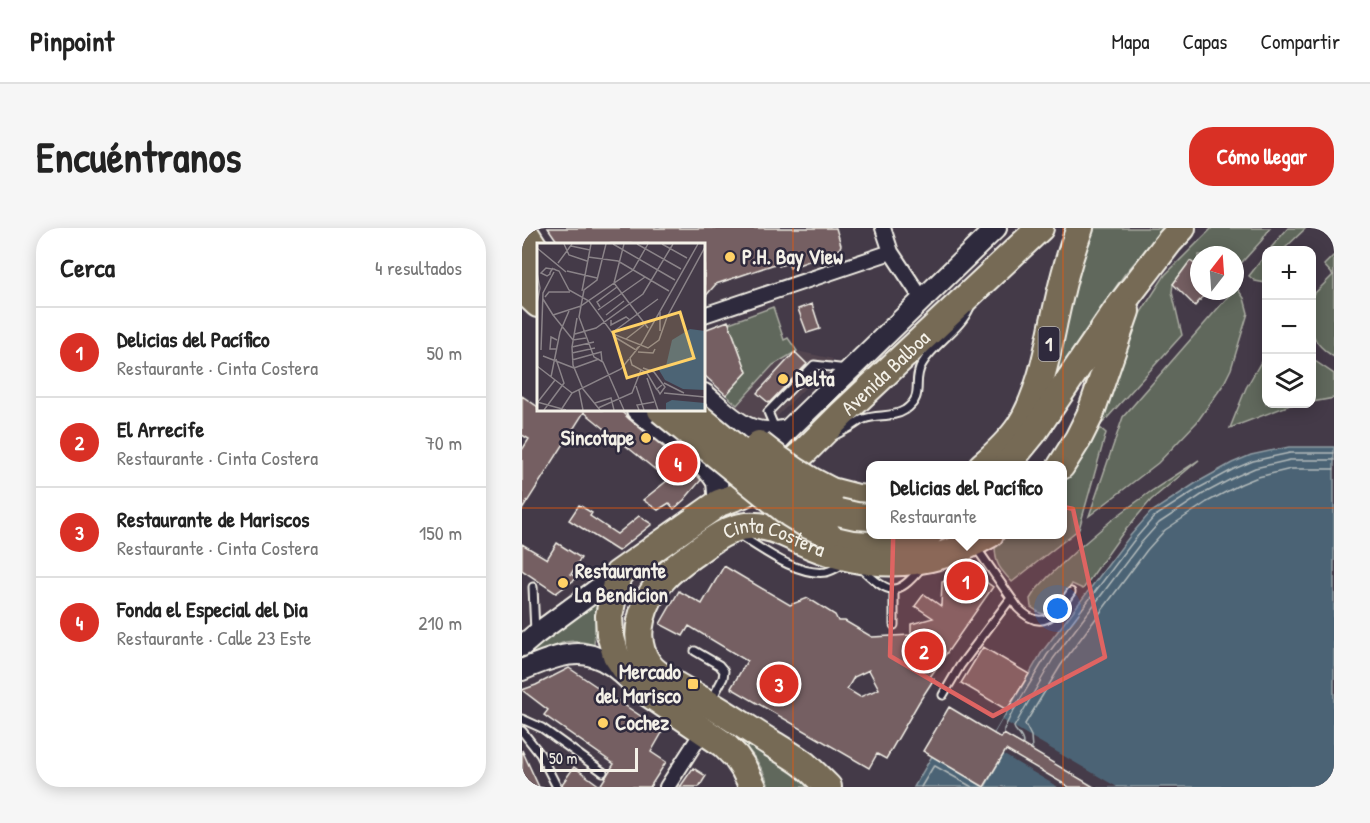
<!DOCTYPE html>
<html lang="es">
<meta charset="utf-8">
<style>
:root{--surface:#fff;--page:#f6f6f6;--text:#222;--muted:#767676;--line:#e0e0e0;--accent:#d93025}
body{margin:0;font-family:"Patrick Hand",sans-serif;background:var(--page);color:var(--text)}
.controls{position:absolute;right:18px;top:18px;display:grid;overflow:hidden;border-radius:12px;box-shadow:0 3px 15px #0003}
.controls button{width:54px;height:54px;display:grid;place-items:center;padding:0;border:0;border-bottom:2px solid var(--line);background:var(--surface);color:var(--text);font:30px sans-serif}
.compass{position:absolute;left:668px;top:18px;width:54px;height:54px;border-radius:50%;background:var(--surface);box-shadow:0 3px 15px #0003;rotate:17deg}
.scale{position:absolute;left:18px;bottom:15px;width:98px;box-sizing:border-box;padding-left:6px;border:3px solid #f4f1e8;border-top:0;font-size:16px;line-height:21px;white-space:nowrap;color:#f4f1e8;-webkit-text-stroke:4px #2f2a3d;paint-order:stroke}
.you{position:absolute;left:536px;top:381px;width:21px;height:21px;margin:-15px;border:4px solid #fff;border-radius:50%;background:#1a73e8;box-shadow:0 0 0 9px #1a73e833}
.badge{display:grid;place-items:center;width:39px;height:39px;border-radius:50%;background:var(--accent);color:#fff;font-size:20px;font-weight:700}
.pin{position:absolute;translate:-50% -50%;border:3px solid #fff;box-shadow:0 2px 6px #0006}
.popup{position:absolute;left:344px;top:233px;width:201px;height:78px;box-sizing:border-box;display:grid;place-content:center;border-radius:12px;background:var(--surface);filter:drop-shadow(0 2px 4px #0005);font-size:20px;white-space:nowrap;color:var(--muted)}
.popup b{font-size:22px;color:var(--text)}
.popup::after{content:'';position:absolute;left:50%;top:100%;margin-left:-12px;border:12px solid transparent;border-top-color:var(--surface)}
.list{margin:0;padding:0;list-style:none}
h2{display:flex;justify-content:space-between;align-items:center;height:78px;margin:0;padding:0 24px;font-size:26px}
h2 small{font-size:20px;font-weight:400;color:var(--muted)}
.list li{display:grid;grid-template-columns:39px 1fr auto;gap:18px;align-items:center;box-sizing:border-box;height:90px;padding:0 24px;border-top:2px solid var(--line)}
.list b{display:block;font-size:22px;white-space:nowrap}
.list p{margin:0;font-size:20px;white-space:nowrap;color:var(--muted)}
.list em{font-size:20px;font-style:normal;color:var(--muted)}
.icon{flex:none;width:33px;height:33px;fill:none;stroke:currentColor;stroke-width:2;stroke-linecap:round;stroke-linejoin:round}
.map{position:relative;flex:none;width:812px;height:559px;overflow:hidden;border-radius:24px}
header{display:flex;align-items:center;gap:36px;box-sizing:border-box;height:84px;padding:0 30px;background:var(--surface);border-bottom:2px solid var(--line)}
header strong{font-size:28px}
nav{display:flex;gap:33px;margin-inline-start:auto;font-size:21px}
.intro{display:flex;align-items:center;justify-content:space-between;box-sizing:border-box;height:144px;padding:0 36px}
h1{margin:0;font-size:42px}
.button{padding:15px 27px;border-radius:24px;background:var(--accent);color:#fff;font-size:21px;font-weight:700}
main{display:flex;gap:36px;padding:0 36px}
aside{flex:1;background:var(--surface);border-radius:24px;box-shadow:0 3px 15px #0003}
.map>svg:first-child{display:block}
</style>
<header>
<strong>Pinpoint</strong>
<nav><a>Mapa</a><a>Capas</a><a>Compartir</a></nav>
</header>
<div class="intro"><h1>Encuéntranos</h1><a class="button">Cómo llegar</a></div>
<main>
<aside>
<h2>Cerca<small>4 resultados</small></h2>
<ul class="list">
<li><span class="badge">1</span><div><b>Delicias del Pacífico</b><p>Restaurante · Cinta Costera</p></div><em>50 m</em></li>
<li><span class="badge">2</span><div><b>El Arrecife</b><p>Restaurante · Cinta Costera</p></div><em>70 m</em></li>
<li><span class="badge">3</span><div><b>Restaurante de Mariscos</b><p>Restaurante · Cinta Costera</p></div><em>150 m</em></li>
<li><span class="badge">4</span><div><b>Fonda el Especial del Dia</b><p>Restaurante · Calle 23 Este</p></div><em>210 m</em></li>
</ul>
</aside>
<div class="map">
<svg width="812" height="559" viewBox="0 0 812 559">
<rect width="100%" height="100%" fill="#443a48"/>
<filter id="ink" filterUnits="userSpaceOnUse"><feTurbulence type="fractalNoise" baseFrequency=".0167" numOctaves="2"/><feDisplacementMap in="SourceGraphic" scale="12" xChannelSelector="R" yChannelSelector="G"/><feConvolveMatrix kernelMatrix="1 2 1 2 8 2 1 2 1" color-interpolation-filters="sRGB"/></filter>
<g filter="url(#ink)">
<path fill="#524550" d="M275,123L311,131L246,198L237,197L210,182L251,137Z"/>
<path fill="#60685c" stroke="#aaaca2" stroke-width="1.5" d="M566,0H642L602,47L577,84L505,198Z
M690,0H748L740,12L713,42V27H677V39L668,33L651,56L650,64L660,107L577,199L584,205L557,301L490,354C477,340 473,336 473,317L487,307L540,306V256L548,246L610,98L643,47Z
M766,0H784L762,21L763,22H747Z
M744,26V55L733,53L727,48Z
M812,27V129C783,111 790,98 790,68L811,47L802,37Z
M714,59L722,70L726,85L709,141L701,157L675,194L636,235L567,288L601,189L711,63H713Z
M251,79L262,112L266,110L275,123L251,137L215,177L204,167L225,144L207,95Z
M744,125V176H779L768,177L708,200L724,160Z
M790,131L812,146V170L790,174Z
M677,232L629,272L600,306L561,361L550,356C544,366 534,390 518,385C515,383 512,381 509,379L508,371L513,363L526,349L557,320L591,291L628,264Z
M76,372L74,387L72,417C38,405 29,424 0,434V427L18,416Z
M204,499L254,529L292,559H247C239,532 224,518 204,499Z"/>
<path fill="#4c6475" stroke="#8f9ca3" stroke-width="1.5" d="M767,219H812V559H463L488,515L472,506L520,424L608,308L628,285L674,255L710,235L729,227Z
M410,528L462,559H392Z"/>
<path fill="#443a48" d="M480,492L595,559H536L482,527L488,515L472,506Z"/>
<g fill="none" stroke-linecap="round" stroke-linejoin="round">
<path stroke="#b1b9ba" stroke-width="1.5" d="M482,505V501L490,485L525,427L613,311L632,289L677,260L712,241L731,233L768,225H812
M501,516C501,506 493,505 492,499L531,431L618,316L637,295L681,266L715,248L733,240L768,232H812
M510,521L509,508L503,496L539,437L625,322L643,302L685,274L719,256L736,249L769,241H812
M399,559L411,539L413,538L450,559"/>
</g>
<path fill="#745e62" stroke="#f4f1e8" stroke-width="1.5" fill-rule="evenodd" d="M26,0H314L319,17L317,22L268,40L266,35L257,38L256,35L194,56L182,70V16H37Z
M668,33L677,39V63H686L673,78L651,56Z
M290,76L298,101L285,105L276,81Z
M206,93L225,144L204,167L182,147V102Z
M273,124L285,136L247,175L235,165Z
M0,168L16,179V182H98L107,191L173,245L179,252L162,272L152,281L147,275L136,282L121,272L146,252L62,184L0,282V222L7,211L0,207Z
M57,277L70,285L68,288L95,306L117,288L130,296L96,323L47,292Z
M35,315L59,330L49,346L55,350L34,365L0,342V316L25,331Z
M202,338L268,377L286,370L313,387L316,393H323L350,409L389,407V396L411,390L393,378L402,366L419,378L420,354L442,346L446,341L471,359L408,449L412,451L397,474L364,531L355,526L347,540L209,460L225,433L167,398L161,408L138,396L157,363L180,376ZM347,442L357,461L338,469L325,461L332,449Z
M461,419L507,446L485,482L439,455Z
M47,440L141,503L129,524L144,534L128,559H41L40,556L52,539L78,558L92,536L22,487L26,482L0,462L14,457Z
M427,479L479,510L482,506L572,559H547L484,522L462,559L401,523Z
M0,522L17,559H0Z
M171,540L184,548L177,559H158Z"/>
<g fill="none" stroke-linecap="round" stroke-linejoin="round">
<g stroke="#f4f1e8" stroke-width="11">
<path id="lane" d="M254,203L246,184L292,137L325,141
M313,207C319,204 325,201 330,198C334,196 338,192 342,191C355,186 371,190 383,182C404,167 389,155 400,136C412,115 438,102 448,79
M217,307C240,321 275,348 304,344C310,343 316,339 321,336
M453,318L496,380C521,406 533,386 549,364
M339,340C367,366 374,370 399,340
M11,359L13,404
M372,397V361
M173,423L197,437L202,443L201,450L190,471
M421,467L438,438L489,370
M0,491L20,500L81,544
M0,503L18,526L35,559"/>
</g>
<g stroke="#f4f1e8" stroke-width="18">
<path id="street" d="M361,0L369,24L400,71
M182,87L369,24
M145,559L181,503"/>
</g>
<g stroke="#f4f1e8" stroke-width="24">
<path id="secondary" d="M182,166C209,189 226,212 266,202
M115,182L181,236L191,248L195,254L197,275
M236,234L266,202L474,0
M0,418L13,407L96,346
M0,442C21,433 51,420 73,429C86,433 95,441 105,450"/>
</g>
<g stroke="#f4f1e8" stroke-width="30">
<g id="highway">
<path d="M0,0L16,25"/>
<path d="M0,32L16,51"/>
<path d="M0,61L16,76"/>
<path d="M460,238C474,226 488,213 498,198C517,168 525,127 532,93C539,61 546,30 558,0"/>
<path d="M484,238L511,205L594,83L647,14L660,0"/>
<path d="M539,238L556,211L568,187L604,83"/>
<path d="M309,263L336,270L348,271"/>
<path d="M305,305C318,308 331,312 344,313C365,314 387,312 407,306"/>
<path id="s1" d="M231,559L222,541L214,529L201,516L114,457L94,427L88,406L87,388L96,346L197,275L219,267L242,255L260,243L284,222L320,186L518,0"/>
<path id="s2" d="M306,559C299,552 291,544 283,537C273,529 260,522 249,515C228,502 208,488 187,476C172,467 136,450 127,437C107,410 121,372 142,350C151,340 163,332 174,324C190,312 205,300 225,298C250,296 268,309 290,318C351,343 410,340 468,306"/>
</g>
</g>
<use href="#lane" stroke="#2f2a3d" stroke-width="7"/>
<use href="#street" stroke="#2f2a3d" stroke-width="14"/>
<use href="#secondary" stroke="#2f2a3d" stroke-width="20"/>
<use href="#highway" stroke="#766a55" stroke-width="26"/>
<g stroke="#f4f1e8" stroke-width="30" stroke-linecap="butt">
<path id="highway-bridge" d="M139,182L268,286L286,297L305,305
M168,182L249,249L276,268L303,281L334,288L348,289
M237,216C260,235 282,250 309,263"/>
</g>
<use href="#highway-bridge" stroke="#766a55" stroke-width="26"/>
</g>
</g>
<path fill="#df6462" fill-opacity="0.2" stroke="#df6462" stroke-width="4.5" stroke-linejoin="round" d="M373,241L551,281L583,429L471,488L368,428Z"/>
<path fill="none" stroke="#e8590c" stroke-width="1.5" stroke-opacity="0.55" d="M271,0V559M541,0V559M0,280H812"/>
<g fill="#ffd166" stroke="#2f2a3d" stroke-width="2">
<circle cx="208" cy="29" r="6"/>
<circle cx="261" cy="151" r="6"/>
<circle cx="124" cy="210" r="6"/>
<circle cx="41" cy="355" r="6"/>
<rect x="165" y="450" width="12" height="12" rx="3"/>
<circle cx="81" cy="495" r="6"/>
</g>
<g text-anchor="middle" stroke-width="5" stroke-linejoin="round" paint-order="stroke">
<rect fill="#2f2a3d" stroke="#b9b5b5" stroke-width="1.5" x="516.5" y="99" width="21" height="34" rx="4.5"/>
<g font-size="20" font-weight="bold" fill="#f4f1e8">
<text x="527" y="123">1</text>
</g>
<g font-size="21" font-weight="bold" fill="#f4f1e8" stroke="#2f2a3d" text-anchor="start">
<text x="220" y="36">P.H. Bay View</text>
<text x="273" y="158">Delta</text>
<text x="112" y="217" text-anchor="end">Sincotape</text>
<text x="53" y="350">Restaurante<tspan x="53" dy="24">La Bendicion</tspan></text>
<text x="159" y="451" text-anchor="end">Mercado<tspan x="159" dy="24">del Marisco</tspan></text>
<text x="93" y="502">Cochez</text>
</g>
<g font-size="21" fill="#f4f1e8" stroke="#2f2a3d">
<text dy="7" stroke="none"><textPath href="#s1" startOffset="614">Avenida Balboa</textPath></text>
<text dy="7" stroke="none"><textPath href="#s2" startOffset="441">Cinta Costera</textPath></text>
</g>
</g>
<g transform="translate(15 15)">
<rect width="168" height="168" fill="#443a48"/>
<path d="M153,86L168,88V147L146,146L128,137L122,127L123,123H129L135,97ZM135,157L168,160V167H129V160Z" fill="#4c6475"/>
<path fill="none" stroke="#8a8388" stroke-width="1.5" d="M27,1L32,12L50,18M76,1L138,37M100,1L144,26M125,1L150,15M34,3L53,7M0,5L29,29M51,14L81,18L132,48M21,20L35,1M16,25L14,28L13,30V31L10,33L4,30L9,25L15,26H17L19,27L22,28L32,47L52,58L76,91L111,105L122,97L130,74L168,4M30,28L60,35M0,30L3,45L0,60M77,40L111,85M77,40L87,1M45,48L54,1M8,54L12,49H33M6,56L16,72L44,63L47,47L60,37L69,1M63,64L60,59L80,44M61,67L108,34M16,72L36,97L49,95M69,72L87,58M40,75L35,104L36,122L46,146L63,167M74,77V82L89,74L93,77M123,88V69M76,89L121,56M38,91L59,85L106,51L136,1M76,93L99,107L101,104M89,96L107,82M35,104L57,99M19,106H13L14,94L20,97M4,107L6,50L17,29M101,109L116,110L118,106M35,110L58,105M6,113L37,125M35,117L64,109L65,118M0,123L35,150M37,125L62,116M106,125L117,129L128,144L123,151L120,146L125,142M14,134L23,89L32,68M110,135L121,167M127,140L147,150M99,143L107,167M42,147L46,167M120,147L110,130L95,122L93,115L105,100L161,1M127,150L168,154M0,159L29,167M0,160L18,137M58,160L74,155L77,167M61,165L95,150L104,127M7,167L27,140L19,116M24,167L35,150L84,126L92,116M87,167L66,119L57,114L42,74L44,63L96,27L111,1M102,167L100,162L117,159"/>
<path fill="#ffd166" fill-opacity="0.15" stroke="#ffd166" stroke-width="3" d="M143,69L157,115L90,135L76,89Z"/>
<rect width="168" height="168" fill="none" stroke="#f4f1e8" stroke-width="3"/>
</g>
</svg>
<div class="controls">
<button>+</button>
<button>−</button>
<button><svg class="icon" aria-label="layers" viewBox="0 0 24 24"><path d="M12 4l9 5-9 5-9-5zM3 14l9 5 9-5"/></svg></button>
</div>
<svg class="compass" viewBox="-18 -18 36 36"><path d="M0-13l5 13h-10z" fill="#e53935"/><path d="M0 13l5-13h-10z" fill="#767676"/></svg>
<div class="scale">50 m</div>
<div class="you"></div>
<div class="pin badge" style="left:444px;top:353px">1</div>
<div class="popup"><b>Delicias del Pacífico</b>Restaurante</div>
<div class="pin badge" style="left:402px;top:423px">2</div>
<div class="pin badge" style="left:257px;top:456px">3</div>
<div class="pin badge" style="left:156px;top:235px">4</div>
</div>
</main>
